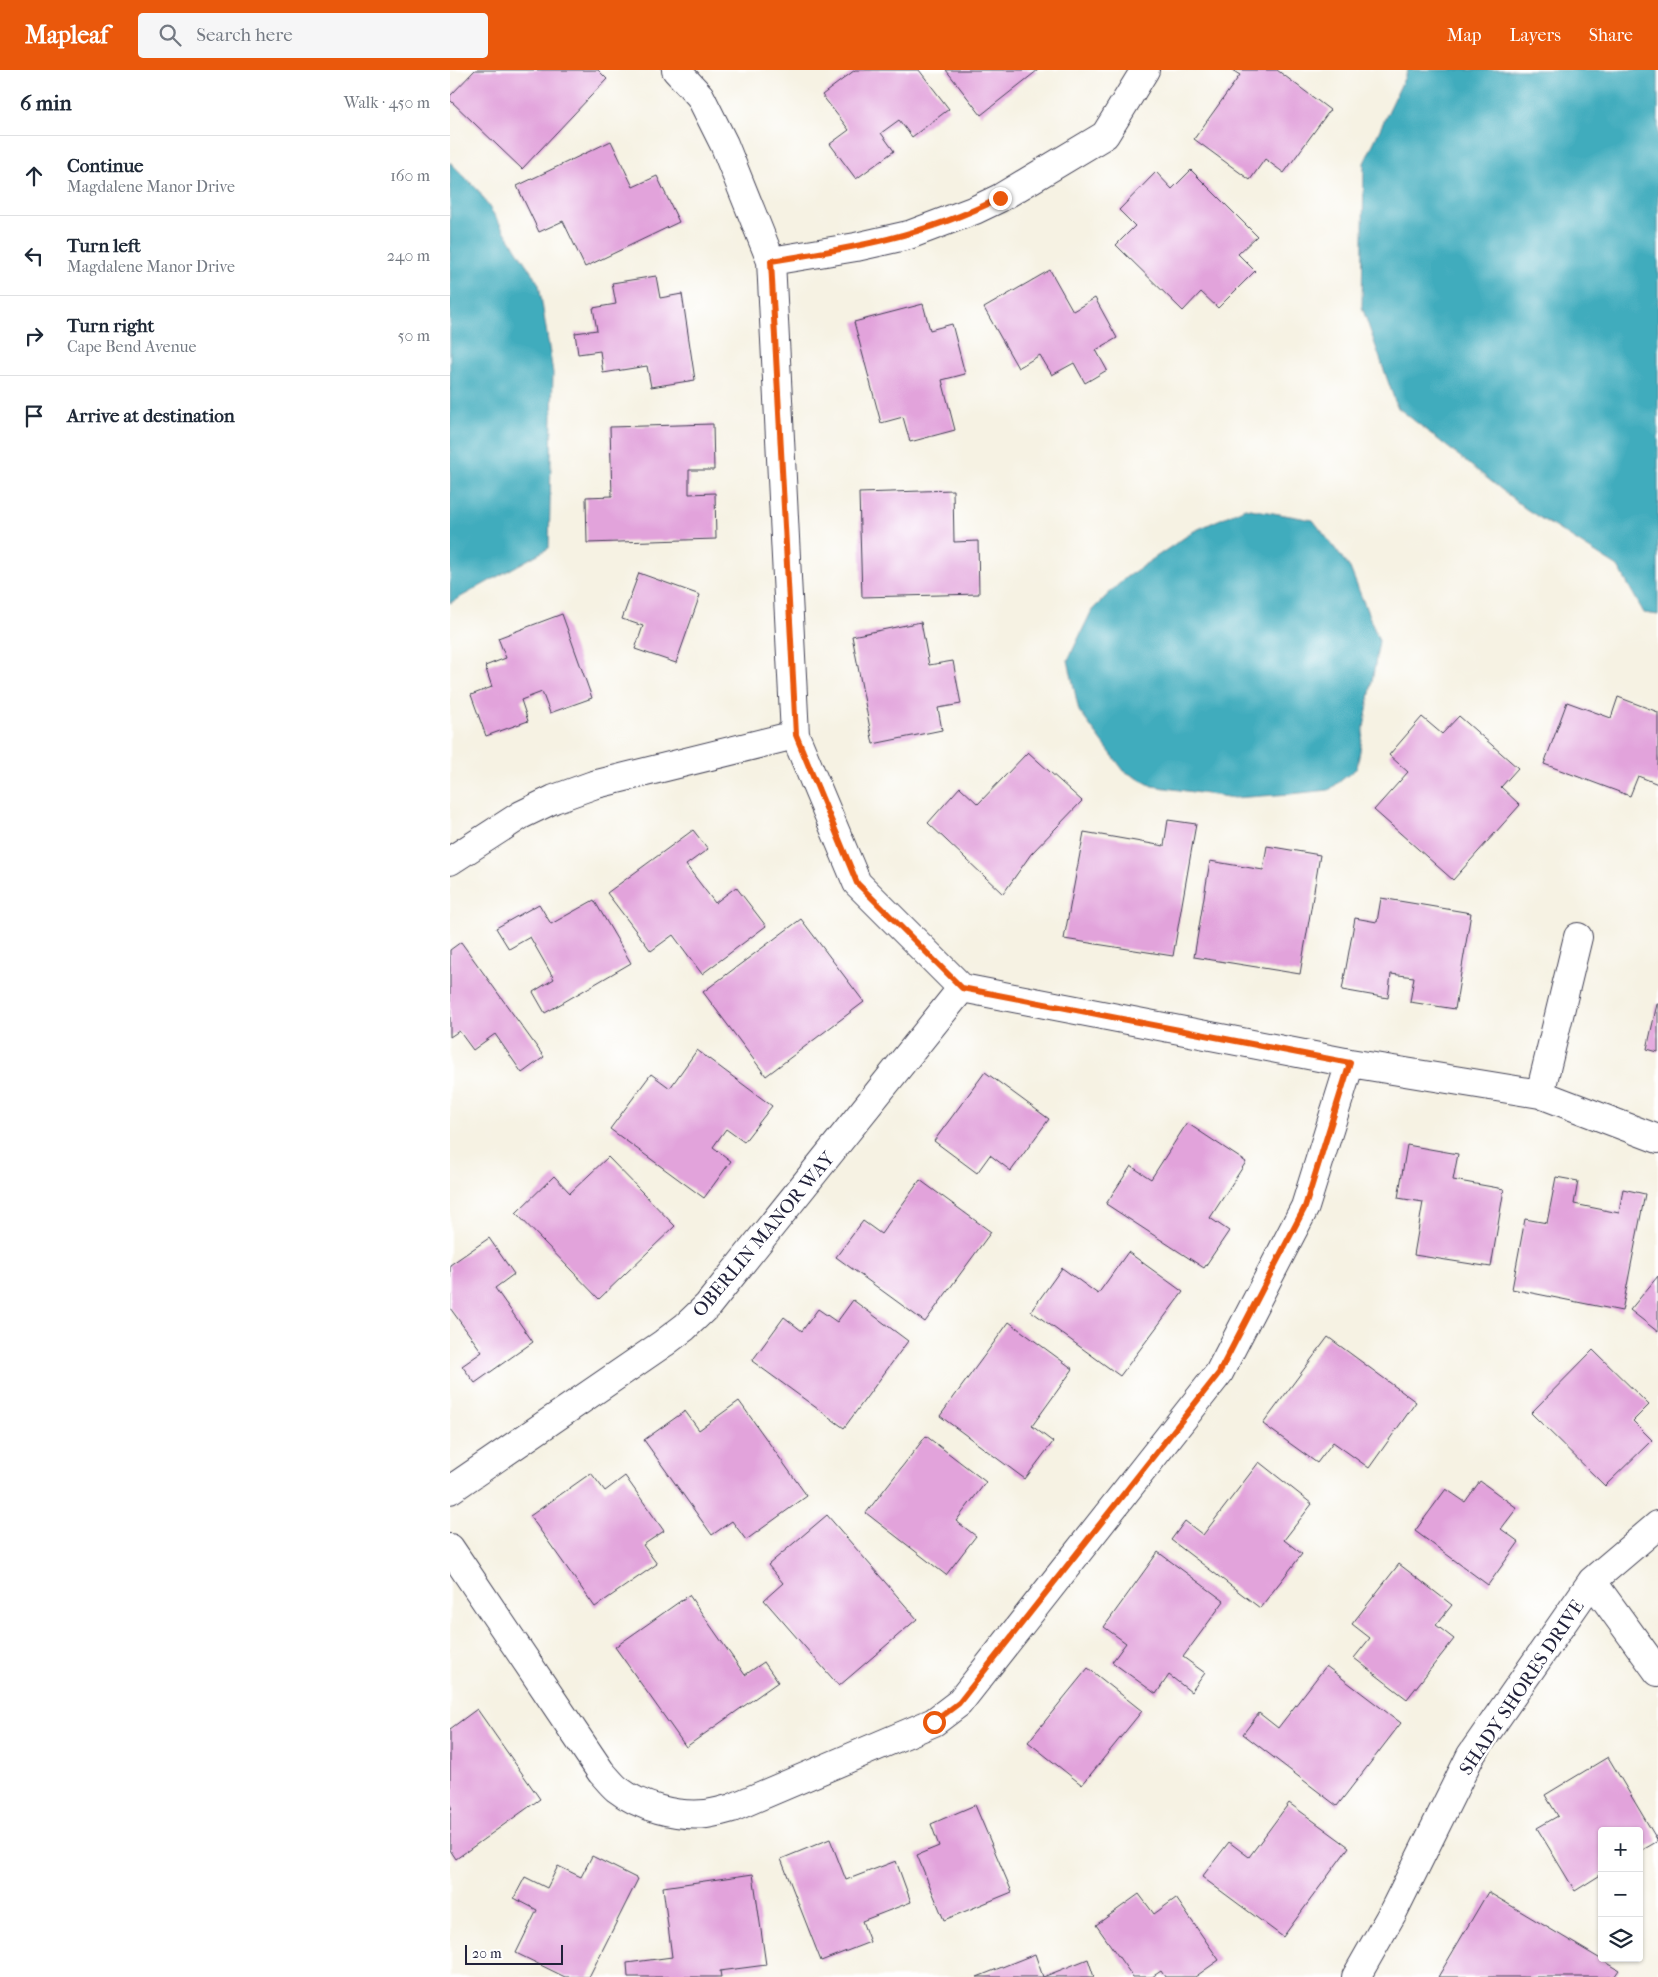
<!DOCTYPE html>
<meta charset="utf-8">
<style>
:root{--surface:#fff;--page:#f6f6f7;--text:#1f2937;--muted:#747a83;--line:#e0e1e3;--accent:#ea580c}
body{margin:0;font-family:"IM FELL French Canon",serif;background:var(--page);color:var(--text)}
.controls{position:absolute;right:15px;bottom:15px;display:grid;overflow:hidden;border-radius:5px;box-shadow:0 1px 4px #0004}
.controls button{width:45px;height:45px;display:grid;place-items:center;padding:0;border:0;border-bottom:1px solid var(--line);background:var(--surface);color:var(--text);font:25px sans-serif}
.scale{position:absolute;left:15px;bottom:12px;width:98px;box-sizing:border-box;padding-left:5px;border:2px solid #22223b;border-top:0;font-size:14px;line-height:18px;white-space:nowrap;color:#22223b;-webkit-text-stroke:4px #fff;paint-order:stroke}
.stop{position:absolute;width:15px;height:15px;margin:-11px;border:4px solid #ea580c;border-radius:50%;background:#fff}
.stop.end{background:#ea580c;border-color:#fff;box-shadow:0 1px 5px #0008}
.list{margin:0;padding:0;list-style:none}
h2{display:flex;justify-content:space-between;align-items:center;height:65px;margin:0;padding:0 20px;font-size:21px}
h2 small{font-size:16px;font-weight:400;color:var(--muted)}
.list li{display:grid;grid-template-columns:32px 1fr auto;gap:15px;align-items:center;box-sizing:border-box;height:80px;padding:0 20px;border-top:1px solid var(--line)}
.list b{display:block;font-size:19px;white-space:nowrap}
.list p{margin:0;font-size:16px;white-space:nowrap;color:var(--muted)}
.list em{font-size:16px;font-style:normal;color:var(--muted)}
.icon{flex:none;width:28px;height:28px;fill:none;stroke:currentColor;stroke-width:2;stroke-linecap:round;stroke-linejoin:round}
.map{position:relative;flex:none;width:1208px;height:1907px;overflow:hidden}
header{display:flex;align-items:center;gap:30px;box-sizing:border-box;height:70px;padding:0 25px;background:var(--accent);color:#fff}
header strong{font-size:24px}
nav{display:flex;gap:28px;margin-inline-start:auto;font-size:18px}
.search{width:350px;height:45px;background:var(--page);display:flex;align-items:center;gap:12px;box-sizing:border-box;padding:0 18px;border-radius:5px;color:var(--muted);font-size:19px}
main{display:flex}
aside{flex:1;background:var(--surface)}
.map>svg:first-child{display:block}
</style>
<header>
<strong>Mapleaf</strong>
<div class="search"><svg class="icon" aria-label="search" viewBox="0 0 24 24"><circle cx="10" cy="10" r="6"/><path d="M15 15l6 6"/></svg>Search here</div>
<nav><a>Map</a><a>Layers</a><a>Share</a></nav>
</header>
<main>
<aside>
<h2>6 min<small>Walk · 450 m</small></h2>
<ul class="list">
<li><svg class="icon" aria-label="ahead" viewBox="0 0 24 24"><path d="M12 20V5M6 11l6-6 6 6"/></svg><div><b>Continue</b><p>Magdalene Manor Drive</p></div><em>160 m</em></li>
<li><svg class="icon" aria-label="left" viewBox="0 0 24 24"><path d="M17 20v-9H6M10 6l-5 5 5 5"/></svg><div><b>Turn left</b><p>Magdalene Manor Drive</p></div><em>240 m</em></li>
<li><svg class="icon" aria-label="right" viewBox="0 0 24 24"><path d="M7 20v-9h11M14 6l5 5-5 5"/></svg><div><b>Turn right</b><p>Cape Bend Avenue</p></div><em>50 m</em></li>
<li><svg class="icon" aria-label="arrive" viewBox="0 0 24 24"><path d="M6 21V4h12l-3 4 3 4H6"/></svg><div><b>Arrive at destination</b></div></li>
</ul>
</aside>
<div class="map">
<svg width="1208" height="1907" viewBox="0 0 1208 1907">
<rect width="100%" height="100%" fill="#fff"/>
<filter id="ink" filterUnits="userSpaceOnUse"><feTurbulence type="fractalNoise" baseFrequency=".02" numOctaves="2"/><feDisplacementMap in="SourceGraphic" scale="10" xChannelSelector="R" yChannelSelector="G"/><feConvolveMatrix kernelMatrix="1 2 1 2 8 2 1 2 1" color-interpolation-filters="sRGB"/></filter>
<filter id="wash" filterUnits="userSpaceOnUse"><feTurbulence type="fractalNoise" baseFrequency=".0096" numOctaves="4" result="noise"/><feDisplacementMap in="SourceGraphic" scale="20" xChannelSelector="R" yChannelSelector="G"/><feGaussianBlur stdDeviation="1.12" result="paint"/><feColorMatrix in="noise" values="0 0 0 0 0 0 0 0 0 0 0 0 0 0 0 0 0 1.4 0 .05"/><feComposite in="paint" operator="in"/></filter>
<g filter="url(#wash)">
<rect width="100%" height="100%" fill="#f6f2e3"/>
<path fill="#3facbd" stroke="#30677c" d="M958,0H1208V545L1194,543L1168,497L1076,439L947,337L912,237L914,93Z
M0,92L28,120L89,214L103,303L99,478L0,533Z
M795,438L863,450L900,498L929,571L907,698L879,720L840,724L784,728L702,716L674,701L629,641L618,590L642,540L675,508L744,461Z"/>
<g id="blocks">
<path fill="#e2a3db" d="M25,0H148L157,9L72,99L0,30V26Z
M405,0H469L499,39L462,67L449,50L431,63L444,81L406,109L380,74L399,60L372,25Z
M496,0H588L531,45Z
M782,0H827L880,40L834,103L815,89L800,110L744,69L790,5Z
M161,71L183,117L207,106L229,152L135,197L113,151L89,162L67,116Z
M741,100L807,166L788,184L805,201L768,238L751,222L733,241L666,175L685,156L669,140L706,102L722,119Z
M600,200L623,241L645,228L667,268L646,280L657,300L635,313L624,293L602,305L590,285L568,298L534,238Z
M206,206L210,228L232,224L245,310L201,317L197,296L153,303L150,281L128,284L125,263L147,260L143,238L166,234L162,213Z
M473,234L480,260L502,254L515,304L492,310L505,360L460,372L453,347L431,353L404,252Z
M263,354L264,400H239V424L265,423L266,469L137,473L136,427L162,426L160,357Z
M503,420L504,472L528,471L529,524L412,527L409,423Z
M189,503L250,525L226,593L185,579L193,556L172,549Z
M112,544L142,628L100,643L92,622L71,630L78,651L36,666L21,625L42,617L35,596L56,588L48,568Z
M471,552L479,595L503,591L511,634L488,638L492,660L423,674L402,566Z
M1168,627L1208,642V714L1188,706L1180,726L1094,694L1117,632L1161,648Z
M1009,646L1068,698L1051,717L1070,735L1003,810L924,740L958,702L939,685L972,647L992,664Z
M578,682L632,731L581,784L553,824L478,753L510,717L528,734Z
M718,750L746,754L723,886L614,869L634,762L714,776Z
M243,760L258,779L236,795L265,833L286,817L316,856L252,904L223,865L201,881L157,823Z
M817,776L870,785L850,904L744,887L760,791L813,800Z
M931,828L1021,843L1005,939L960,932L964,907L941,904L938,928L892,920L905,848L927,852Z
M144,830L181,893L95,943L83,922L104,909L80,867L59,879L46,858L89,834L101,854Z
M351,849L414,932L316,1006L253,922Z
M11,872L94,987L72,1003L45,964L23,980L9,961L0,967V880Z
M1207,934H1208V982L1197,979Z
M247,980L322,1036L294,1072L276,1059L263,1077L281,1091L254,1128L160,1059L201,1004L220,1018Z
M535,1002L599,1049L561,1101L540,1085L527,1103L484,1071Z
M737,1053L796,1092L760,1148L779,1161L754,1198L656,1134L681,1096L701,1109Z
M957,1075L1008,1084L1003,1110L1054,1119L1041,1197L964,1185L973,1132L948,1128Z
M158,1087L225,1156L149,1229L66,1143L104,1106L120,1123Z
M1106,1107L1128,1111L1124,1134L1169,1143L1173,1119L1195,1124L1172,1241L1062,1219L1075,1149L1097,1153Z
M470,1110L541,1162L475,1252L386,1187L413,1151L431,1164Z
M39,1168L64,1204L45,1218L83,1272L25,1313L12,1296L32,1282L0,1238V1195Z
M678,1182L733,1222L670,1306L581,1241L612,1198L648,1224Z
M1208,1206V1262L1180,1240Z
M403,1230L458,1271L394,1358L302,1291L334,1247L352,1261L368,1239L387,1252Z
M559,1252L623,1299L582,1356L603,1372L575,1409L490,1346Z
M878,1267L966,1332L919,1398L883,1372L867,1393L813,1354Z
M1143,1280L1199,1335L1183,1351L1202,1370L1155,1416L1081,1343Z
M289,1331L357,1426L296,1470L282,1451L262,1465L194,1370L235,1341L249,1360Z
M476,1366L536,1412L506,1451L526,1466L496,1505L416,1443Z
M809,1392L862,1434L834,1470L852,1484L810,1538L721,1470L735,1451L753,1465Z
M141,1403L155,1421L175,1406L214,1461L193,1475L207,1494L145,1537L80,1446Z
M1030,1411L1067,1438L1051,1459L1069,1472L1038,1515L965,1461L996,1419L1015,1432Z
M377,1445L467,1549L389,1616L314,1530L333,1513L318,1495Z
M708,1482L774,1531L733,1587L755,1603L741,1622L719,1605L706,1624L662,1592L676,1573L654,1557Z
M949,1494L1002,1535L986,1555L1004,1569L957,1629L904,1588L920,1568L902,1554Z
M239,1525L295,1605L314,1592L328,1612L236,1677L165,1577Z
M876,1596L951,1653L887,1736L793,1664L809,1643L828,1658Z
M638,1598L692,1641L632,1715L578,1672Z
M27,1639L90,1729L6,1789L0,1780V1740L2,1738L0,1735V1659Z
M1158,1687L1208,1771L1189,1782V1761H1152V1804L1125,1821L1087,1758L1108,1746L1095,1725Z
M839,1733L899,1777L833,1867L752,1807L779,1772L799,1787Z
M525,1735L562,1822L494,1850L467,1785L489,1776L481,1754Z
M380,1769L396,1810L446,1791L461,1832L412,1851L420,1872L371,1891L331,1789Z
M142,1786L188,1809L139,1907H115L66,1883L87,1840L64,1828L75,1807L97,1818L108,1796L131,1807Z
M303,1804L316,1895L270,1901L271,1907H178L177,1893L222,1887L213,1817Z
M1038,1822L1169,1900L1164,1907H988Z
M689,1824L704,1844L726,1828L769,1890L745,1907H715L711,1901L702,1907H683L646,1855Z
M585,1884L593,1907H527Z
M638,1889L644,1907H593Z"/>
</g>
</g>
<g filter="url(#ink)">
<use href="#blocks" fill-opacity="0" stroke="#424154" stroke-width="1"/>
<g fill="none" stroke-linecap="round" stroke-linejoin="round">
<g stroke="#424154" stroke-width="30">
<path id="minor" d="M226,0L250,26L274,74L321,191L345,665L407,813L512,918L900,993L1090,1024L1208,1069
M321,191L406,177L459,165L525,140L550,128L655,65L695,0
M0,791L71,745L104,729L143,715L345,665
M1090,1024L1128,867
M0,1420L214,1273L235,1257L258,1235L512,918
M0,1478L151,1702C156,1707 161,1714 167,1719C190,1737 226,1747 256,1744C265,1743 274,1740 282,1738L484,1652L509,1633L769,1303L855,1137L900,993
M1142,1511L1208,1602
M906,1907L943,1842L1021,1685L1142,1511L1208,1455"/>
</g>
<use href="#minor" stroke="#fff" stroke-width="28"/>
</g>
</g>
<g fill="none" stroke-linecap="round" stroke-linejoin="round" filter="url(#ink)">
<path stroke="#ea580c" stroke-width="6" d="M484,1652L509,1633L769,1303L855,1137L900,993L512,918L407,813L346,665L321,191C403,178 475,166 550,128"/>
</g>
<g text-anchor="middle" stroke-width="5" stroke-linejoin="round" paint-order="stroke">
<g font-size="19" fill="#22223b" stroke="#fff">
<text transform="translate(313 1164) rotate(-50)" y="7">OBERLIN MANOR WAY</text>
<text transform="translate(1071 1617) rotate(-56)" y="7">SHADY SHORES DRIVE</text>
</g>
</g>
</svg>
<div class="controls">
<button>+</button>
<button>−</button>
<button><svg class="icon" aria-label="layers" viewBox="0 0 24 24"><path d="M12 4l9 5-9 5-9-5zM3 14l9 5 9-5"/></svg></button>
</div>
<div class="scale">20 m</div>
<div class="stop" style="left:484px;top:1652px"></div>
<div class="stop end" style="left:550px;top:128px"></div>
</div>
</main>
